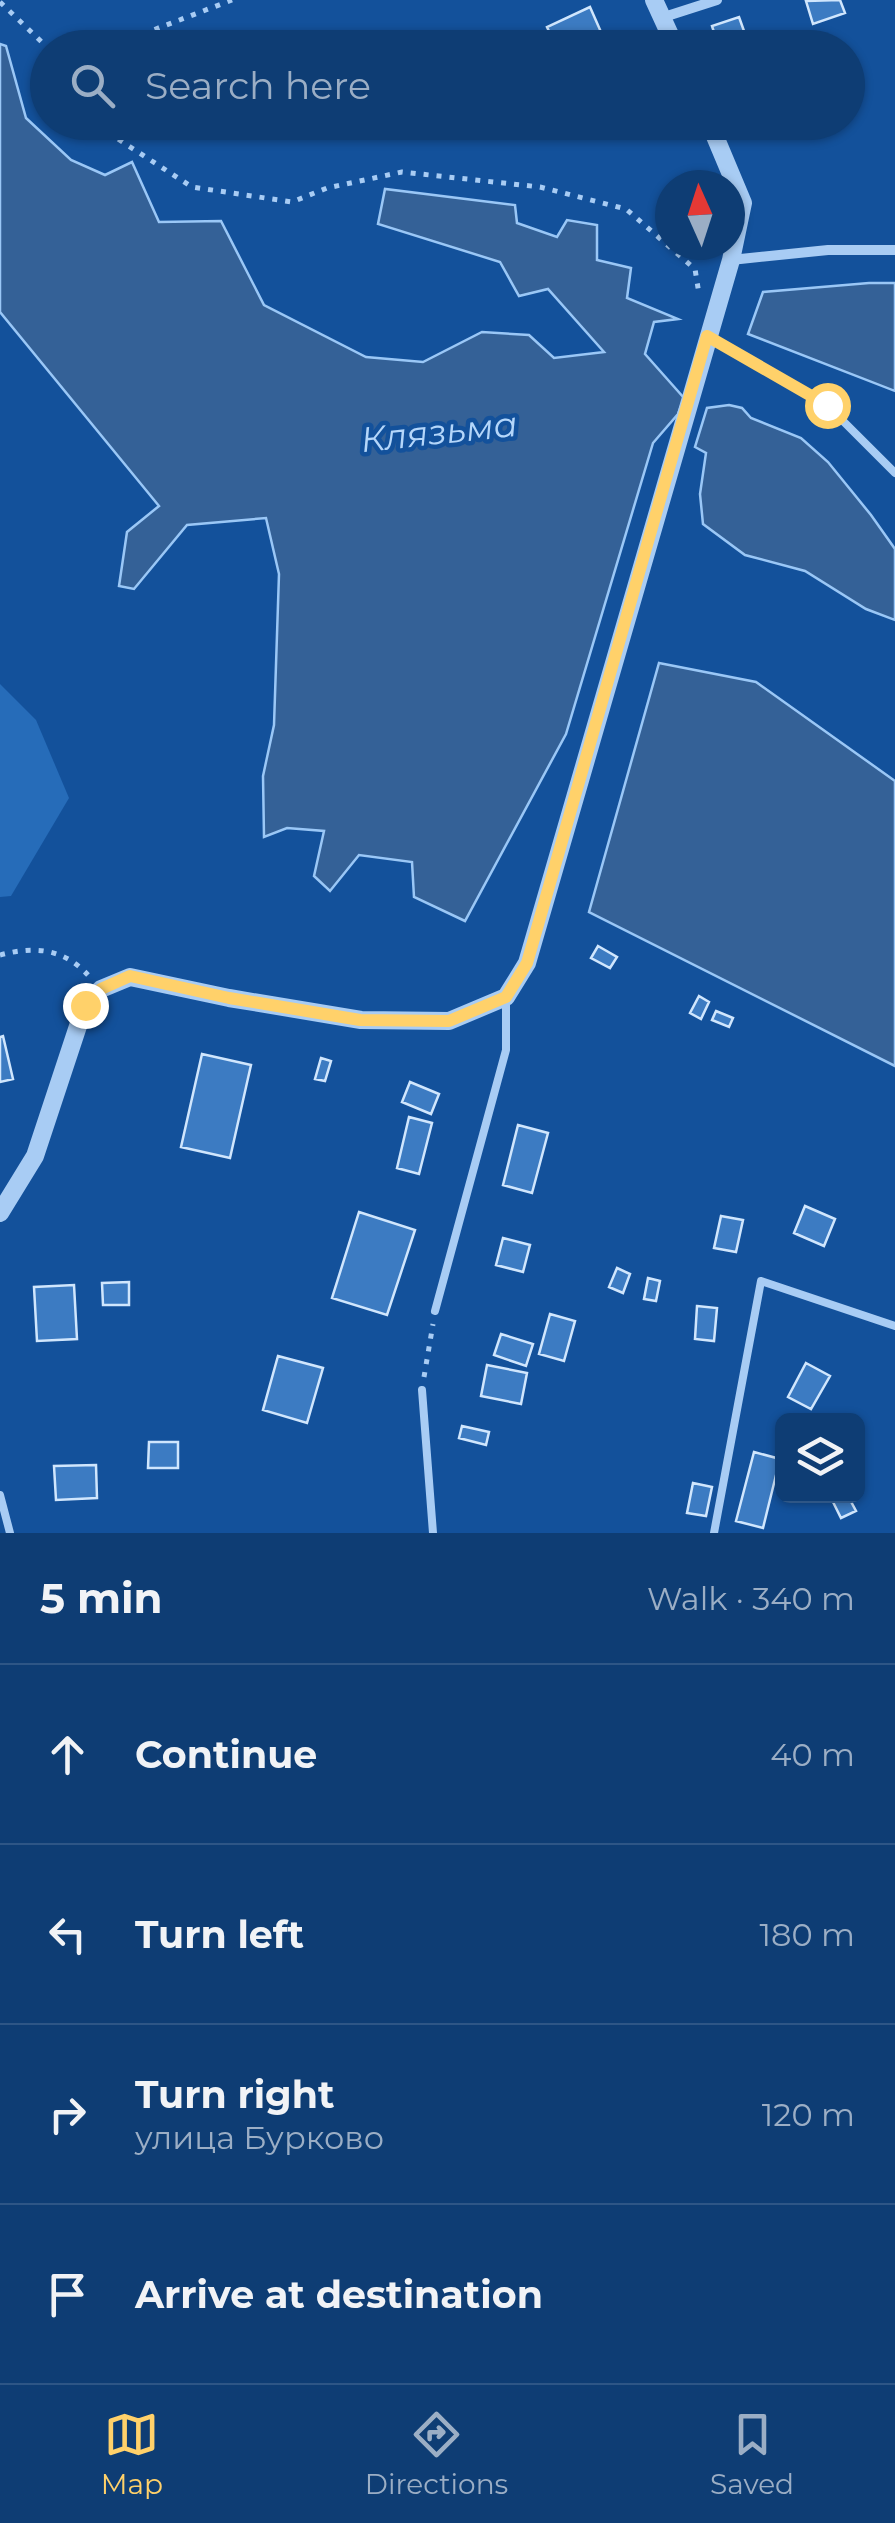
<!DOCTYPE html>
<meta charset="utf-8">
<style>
:root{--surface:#0e3d74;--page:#1c487c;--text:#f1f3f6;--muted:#9baec5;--line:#2e5686;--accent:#ffd16a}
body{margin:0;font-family:Montserrat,sans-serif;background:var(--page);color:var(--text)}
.controls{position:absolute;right:30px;bottom:30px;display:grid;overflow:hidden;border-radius:15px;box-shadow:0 2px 8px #0004}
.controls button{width:90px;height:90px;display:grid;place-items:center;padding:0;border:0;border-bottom:2px solid var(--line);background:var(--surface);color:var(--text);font:50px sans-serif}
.compass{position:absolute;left:655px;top:170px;width:90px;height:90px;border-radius:50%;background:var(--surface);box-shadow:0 2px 8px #0004;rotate:357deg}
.stop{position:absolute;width:30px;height:30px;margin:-22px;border:8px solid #ffd16a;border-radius:50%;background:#fff}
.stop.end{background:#ffd16a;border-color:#fff;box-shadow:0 2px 10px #0008}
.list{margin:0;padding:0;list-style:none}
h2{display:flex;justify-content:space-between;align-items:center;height:130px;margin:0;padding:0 40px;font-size:42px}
h2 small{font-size:32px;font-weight:400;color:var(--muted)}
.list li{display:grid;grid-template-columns:65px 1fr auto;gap:30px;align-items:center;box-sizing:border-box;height:180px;padding:0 40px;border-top:2px solid var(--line)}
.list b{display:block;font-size:38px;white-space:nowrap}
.list p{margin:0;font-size:32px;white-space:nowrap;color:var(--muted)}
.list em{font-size:32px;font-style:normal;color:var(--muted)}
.icon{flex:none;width:55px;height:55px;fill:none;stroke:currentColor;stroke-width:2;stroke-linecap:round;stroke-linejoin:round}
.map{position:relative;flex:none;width:895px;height:1533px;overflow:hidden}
.search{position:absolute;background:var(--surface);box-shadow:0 2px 8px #0004;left:30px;right:30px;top:30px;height:110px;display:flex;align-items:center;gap:25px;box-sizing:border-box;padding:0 35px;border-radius:55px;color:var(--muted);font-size:38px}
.sheet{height:850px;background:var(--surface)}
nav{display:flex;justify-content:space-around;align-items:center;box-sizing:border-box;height:140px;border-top:2px solid var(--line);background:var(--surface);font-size:28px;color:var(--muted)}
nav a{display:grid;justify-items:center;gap:5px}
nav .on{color:var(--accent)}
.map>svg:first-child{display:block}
</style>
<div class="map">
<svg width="895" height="1533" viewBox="0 0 895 1533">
<rect width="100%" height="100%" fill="#13519b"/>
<path fill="#266cb9" d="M0,684L36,720L69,798L11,896L0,897Z"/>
<path fill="#346197" stroke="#9ac7f6" stroke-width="2.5" d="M0,44L6,46L26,118L71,160L105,175L132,162L159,222L221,221L264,305L366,357L423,362L482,332L529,335L554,358L604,352L548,289L519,296L500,262L378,224L385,189L515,205L517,223L557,237L567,220L597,225V260L631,268L627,298L678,319L654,322L645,354L684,398L678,414L653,443L566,734L465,921L414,897L412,862L359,855L330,891L314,876L324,831L287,828L264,837L263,776L274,725L279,574L266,518L187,525L134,589L119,586L127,532L159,506L0,312Z
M869,283H895V391L748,334L763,292Z
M729,405L742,408L751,418L801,438L828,462L871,515L895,549V620L866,609L805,571L745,555L703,524L700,494L706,453L695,447L707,408Z
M659,663L756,682L895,781V1066L589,912Z"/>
<path fill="#3c7bc2" stroke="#d0e6fd" stroke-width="2.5" d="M840,0L845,13L813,24L806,1Z
M590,7L608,48H557L547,27Z
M739,17L749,45L719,48L712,26Z
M598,946L617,957L610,968L591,958Z
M699,996L709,1002L701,1019L690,1013Z
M716,1011L733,1018L729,1027L712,1020Z
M3,1036L13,1079L0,1082V1037Z
M202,1054L251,1065L230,1158L181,1147Z
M321,1058L331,1061L325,1081L315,1079Z
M410,1082L439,1094L431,1114L402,1102Z
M409,1117L432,1123L419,1174L397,1168Z
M518,1125L548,1133L532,1193L503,1185Z
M805,1206L835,1219L824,1246L794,1233Z
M359,1212L415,1230L387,1315L332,1298Z
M721,1216L743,1220L736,1252L714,1248Z
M503,1238L530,1245L523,1272L496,1265Z
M617,1268L630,1274L623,1293L609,1287Z
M648,1278L660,1281L656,1301L644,1299Z
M129,1282V1305H103L102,1283Z
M74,1285L77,1339L37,1341L34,1287Z
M697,1306L717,1308L714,1341L695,1339Z
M550,1314L575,1321L564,1361L539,1354Z
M501,1334L533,1344L526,1366L494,1355Z
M278,1356L323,1368L307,1423L263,1410Z
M806,1363L830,1376L811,1409L788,1397Z
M487,1365L527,1373L521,1404L481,1396Z
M462,1426L489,1432L486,1445L459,1438Z
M149,1442H178V1468H148Z
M754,1452L780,1459L763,1528L736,1521Z
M96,1465L97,1498L56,1500L54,1466Z
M693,1483L712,1487L706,1516L687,1513Z
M848,1496L856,1511L841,1518L833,1502Z"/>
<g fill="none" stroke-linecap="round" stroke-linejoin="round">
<path stroke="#a8ccf4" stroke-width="5" stroke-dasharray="5 8" stroke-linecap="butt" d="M0,2L48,48
M106,48L232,0
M100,122L104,130L192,187L292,202L327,188L402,172L540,187L626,209L695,269L699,294
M0,955C34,946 63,948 88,975
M424,1377L433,1324"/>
<path stroke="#a8ccf4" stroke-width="8" d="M711,338L827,405L895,473
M435,1311L506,1050V997
M422,1390L433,1533
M0,1495L10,1533
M714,1533L761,1281L895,1326"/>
<path stroke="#a8ccf4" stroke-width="10" d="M664,17L717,0
M731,260L828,250H895"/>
<path stroke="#a8ccf4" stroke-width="18" d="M654,0L676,48
M0,1213L35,1156L85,1005L101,989L130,977L229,998L361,1020L449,1021L506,997L527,963L731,260L743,203L709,122"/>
</g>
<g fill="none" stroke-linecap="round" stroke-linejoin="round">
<path stroke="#ffd16a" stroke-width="12" d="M85,1005L101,989L130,976L229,998L360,1020L449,1021L506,997L527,963L707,336L827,405"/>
</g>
<g text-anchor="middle" stroke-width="9" stroke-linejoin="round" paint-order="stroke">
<g font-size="35" font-style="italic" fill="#b4d6fa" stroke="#13519b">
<text transform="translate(439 432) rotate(-6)" y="12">Клязьма</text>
</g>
</g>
</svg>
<div class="controls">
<button><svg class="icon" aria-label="layers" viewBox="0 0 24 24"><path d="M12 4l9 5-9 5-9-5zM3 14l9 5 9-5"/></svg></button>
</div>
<svg class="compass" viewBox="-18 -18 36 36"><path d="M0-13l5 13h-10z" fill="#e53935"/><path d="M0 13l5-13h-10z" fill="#9baec5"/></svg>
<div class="stop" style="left:827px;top:405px"></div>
<div class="stop end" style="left:85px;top:1005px"></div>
<div class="search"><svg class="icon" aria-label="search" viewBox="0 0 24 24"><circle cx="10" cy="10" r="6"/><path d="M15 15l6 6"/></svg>Search here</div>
</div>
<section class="sheet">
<h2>5 min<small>Walk · 340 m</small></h2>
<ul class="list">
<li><svg class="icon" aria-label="ahead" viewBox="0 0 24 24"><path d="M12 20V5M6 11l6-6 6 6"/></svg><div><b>Continue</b></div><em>40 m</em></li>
<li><svg class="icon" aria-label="left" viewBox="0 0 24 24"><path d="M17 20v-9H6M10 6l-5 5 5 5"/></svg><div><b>Turn left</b></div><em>180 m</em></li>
<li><svg class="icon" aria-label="right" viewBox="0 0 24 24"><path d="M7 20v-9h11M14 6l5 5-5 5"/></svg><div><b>Turn right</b><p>улица Бурково</p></div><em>120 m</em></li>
<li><svg class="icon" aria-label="arrive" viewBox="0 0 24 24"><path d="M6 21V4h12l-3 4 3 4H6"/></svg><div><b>Arrive at destination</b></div></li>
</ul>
</section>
<nav>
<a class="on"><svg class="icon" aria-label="map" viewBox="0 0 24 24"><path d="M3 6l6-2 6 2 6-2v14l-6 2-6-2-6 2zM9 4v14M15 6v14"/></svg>Map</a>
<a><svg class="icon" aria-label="directions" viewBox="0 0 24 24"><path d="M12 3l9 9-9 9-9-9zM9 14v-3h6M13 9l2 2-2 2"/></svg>Directions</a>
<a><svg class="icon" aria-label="saved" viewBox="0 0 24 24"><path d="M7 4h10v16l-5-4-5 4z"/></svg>Saved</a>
</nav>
